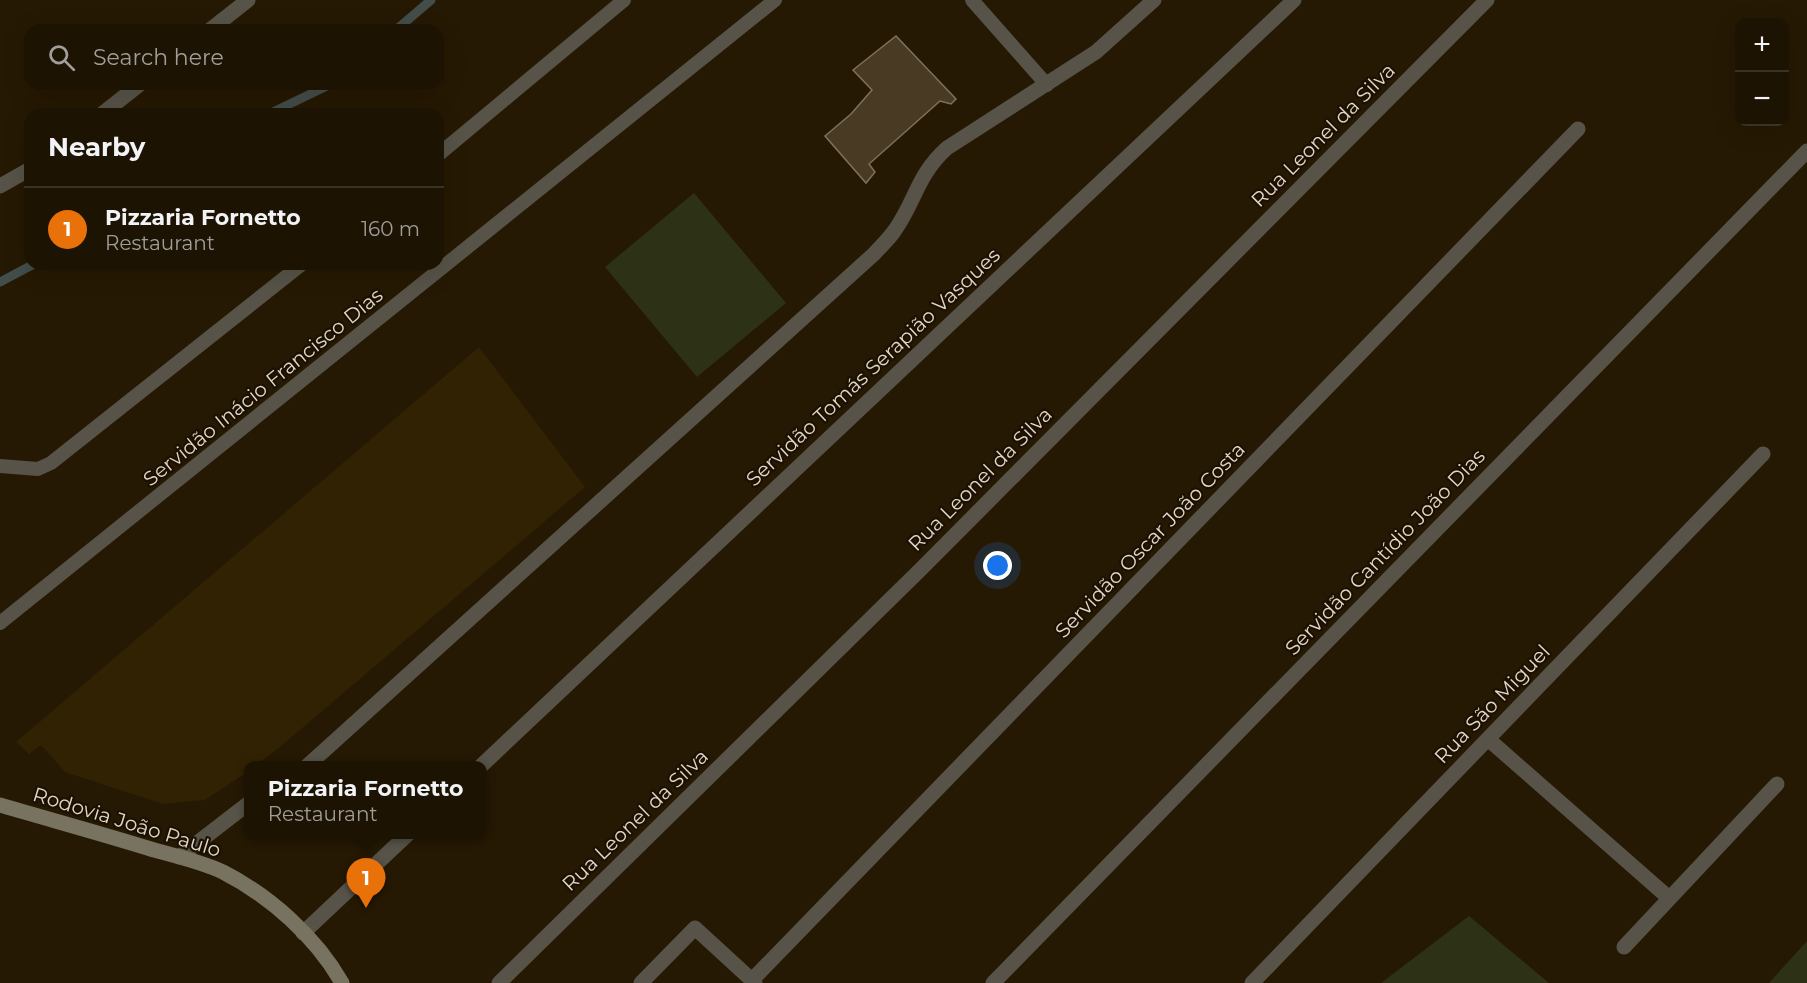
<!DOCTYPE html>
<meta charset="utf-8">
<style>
:root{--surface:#1c1302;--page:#251c0c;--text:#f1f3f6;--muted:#a09e99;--line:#3a3224;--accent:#f0a279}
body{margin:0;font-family:Montserrat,sans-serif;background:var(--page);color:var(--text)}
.controls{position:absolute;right:18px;top:18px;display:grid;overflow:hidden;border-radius:12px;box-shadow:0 6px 24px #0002}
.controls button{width:54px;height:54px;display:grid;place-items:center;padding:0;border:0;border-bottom:2px solid var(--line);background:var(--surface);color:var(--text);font:30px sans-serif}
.you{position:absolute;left:998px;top:566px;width:21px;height:21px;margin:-15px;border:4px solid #fff;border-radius:50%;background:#1a73e8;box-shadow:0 0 0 9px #1a73e833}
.badge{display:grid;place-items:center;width:39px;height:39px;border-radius:50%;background:var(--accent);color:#fff;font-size:20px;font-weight:700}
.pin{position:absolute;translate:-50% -50px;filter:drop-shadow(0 2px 3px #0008)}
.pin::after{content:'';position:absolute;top:32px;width:21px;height:18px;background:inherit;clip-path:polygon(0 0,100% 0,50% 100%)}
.popup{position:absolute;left:244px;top:761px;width:243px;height:78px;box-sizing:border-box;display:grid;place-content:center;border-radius:12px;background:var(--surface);filter:drop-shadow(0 2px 4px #0005);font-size:20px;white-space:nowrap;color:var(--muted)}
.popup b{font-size:22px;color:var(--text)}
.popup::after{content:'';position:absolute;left:50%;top:100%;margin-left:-12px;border:12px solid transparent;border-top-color:var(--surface)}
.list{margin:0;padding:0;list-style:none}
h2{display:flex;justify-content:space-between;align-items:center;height:78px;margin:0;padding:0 24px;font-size:26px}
h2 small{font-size:20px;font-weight:400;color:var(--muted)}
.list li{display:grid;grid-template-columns:39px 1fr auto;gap:18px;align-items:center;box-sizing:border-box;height:84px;padding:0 24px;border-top:2px solid var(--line)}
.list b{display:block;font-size:22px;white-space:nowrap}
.list p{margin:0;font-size:20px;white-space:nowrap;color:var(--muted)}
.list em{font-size:20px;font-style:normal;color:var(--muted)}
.icon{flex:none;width:33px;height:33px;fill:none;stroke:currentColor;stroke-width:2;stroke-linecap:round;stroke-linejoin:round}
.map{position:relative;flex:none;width:1807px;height:983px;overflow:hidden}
.search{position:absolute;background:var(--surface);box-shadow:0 6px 24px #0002;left:24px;top:24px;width:420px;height:66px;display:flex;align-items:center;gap:15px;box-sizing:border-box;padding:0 21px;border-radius:18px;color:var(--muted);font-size:22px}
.panel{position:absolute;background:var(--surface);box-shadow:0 6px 24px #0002;left:24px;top:108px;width:420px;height:162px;border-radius:18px}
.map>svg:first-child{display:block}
</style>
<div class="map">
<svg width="1807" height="983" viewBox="0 0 1807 983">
<rect width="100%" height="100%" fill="#261903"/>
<path fill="#312203" d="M479,347L585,487L280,747L256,765L249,766V771L205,800L163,804L65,772L41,745L29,754L16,742Z"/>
<path fill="#2d3116" d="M694,193L786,303L697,377L605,267Z
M1469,916L1549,983H1381Z
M1807,941V983H1769Z"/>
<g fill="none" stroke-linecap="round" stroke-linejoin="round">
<path stroke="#434d4a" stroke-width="9" d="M396,30L431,0
M269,114L331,84
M0,282L34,264"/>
</g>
<path fill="#483a23" stroke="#807158" stroke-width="1.5" d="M896,36L956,99L951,104L940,101L869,164L875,172L866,183L825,136L851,114L872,90L853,70Z"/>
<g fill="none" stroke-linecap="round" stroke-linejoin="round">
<path stroke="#575348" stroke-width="14" d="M972,0L1047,85
M438,155L624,0
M0,466L38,469L51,463L302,264
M0,623L775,0"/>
<path stroke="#575348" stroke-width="15" d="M210,30L248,0
M102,114L140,84
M0,186L30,169
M1488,739L1669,898
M307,766L874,254C881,246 889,239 895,230C916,200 917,175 947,148L1096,52L1154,0
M481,766L1294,0
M179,857L249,803
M303,933L408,834
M1624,947L1777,784
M752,980L1578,129
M499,983L921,569L1487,0
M641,983L695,928L755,983
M993,983L1807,151
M1252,983L1763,454"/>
<path stroke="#787260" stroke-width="15" d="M0,805C51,820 103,834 154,850C176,856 202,862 223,872C270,896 316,937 342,983"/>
</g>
<g text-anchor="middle" stroke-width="4.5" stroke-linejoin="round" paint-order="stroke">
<g font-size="20" fill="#e0d8cb" stroke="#1c1000">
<text transform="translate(1323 135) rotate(-45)" y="7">Rua Leonel da Silva</text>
<text transform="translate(873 367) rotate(-43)" y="7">Servidão Tomás Serapião Vasques</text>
<text transform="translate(263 387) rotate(-39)" y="7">Servidão Inácio Francisco Dias</text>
<text transform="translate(980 479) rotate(-45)" y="7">Rua Leonel da Silva</text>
<text transform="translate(1150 540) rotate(-46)" y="7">Servidão Oscar João Costa</text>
<text transform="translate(1385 552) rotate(-46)" y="7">Servidão Cantídio João Dias</text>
<text transform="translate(1492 704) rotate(-46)" y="7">Rua São Miguel</text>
<text transform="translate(635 820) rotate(-44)" y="7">Rua Leonel da Silva</text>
<text transform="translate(127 822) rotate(17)" y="7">Rodovia João Paulo</text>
</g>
</g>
</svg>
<div class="controls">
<button>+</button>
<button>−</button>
</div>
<div class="you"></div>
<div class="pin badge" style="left:366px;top:908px;background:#e8710a">1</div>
<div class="popup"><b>Pizzaria Fornetto</b>Restaurant</div>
<div class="search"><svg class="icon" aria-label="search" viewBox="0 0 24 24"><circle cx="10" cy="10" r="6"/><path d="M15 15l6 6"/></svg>Search here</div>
<section class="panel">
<h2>Nearby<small></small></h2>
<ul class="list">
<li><span class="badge" style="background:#e8710a">1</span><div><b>Pizzaria Fornetto</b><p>Restaurant</p></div><em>160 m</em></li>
</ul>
</section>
</div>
